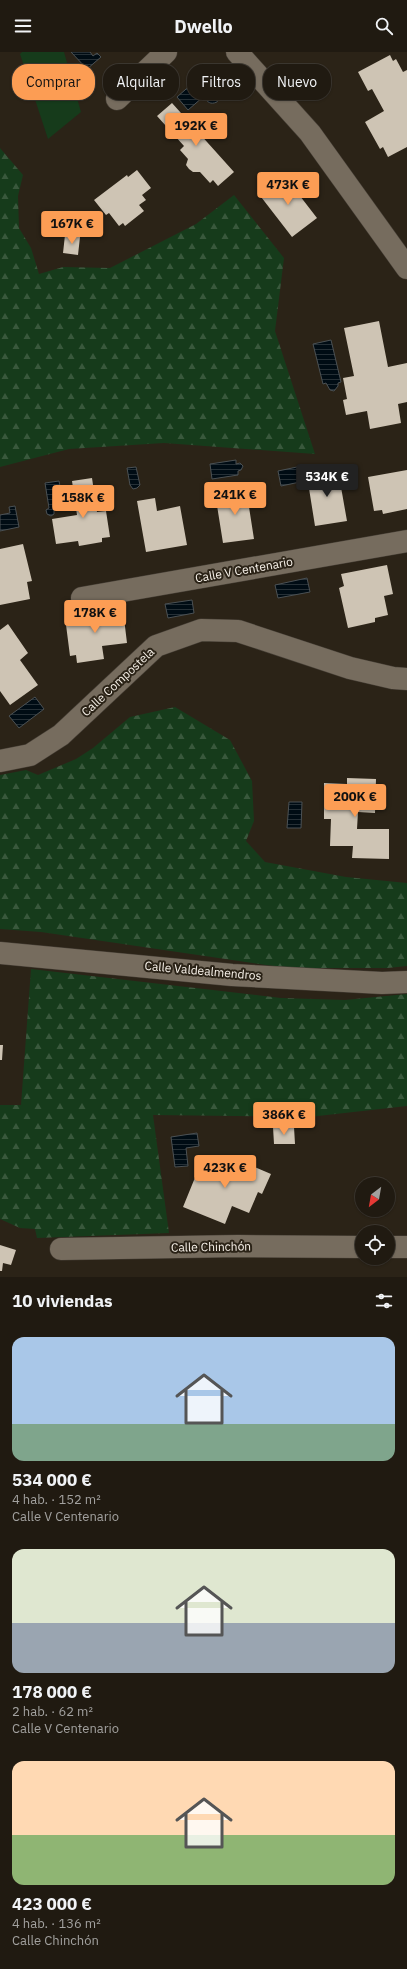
<!DOCTYPE html>
<html lang="es">
<head>
<meta charset="utf-8">
<style>
	:root { --surface:#201a11; --page:#2d271f; --text:#f1f3f6; --muted:#a2a19f; --line:#3d3831; --accent:#fc9d54 }
	body { margin:0; font-family:"IBM Plex Sans",sans-serif; background:var(--page); color:var(--text); height:100vh; display:flex; flex-direction:column; font-size:15px; white-space:nowrap }
	* { box-sizing:border-box; margin:0 }
	p { font-size:13px; color:var(--muted) }
	.icon { flex:none; width:22px; height:22px; fill:none; stroke:currentColor; stroke-width:2; stroke-linecap:round; stroke-linejoin:round }
	.map { position:relative; height:1225px; overflow:hidden }
	.details { display:flex; flex-direction:column; background:var(--surface); flex:1 }
	.details>* { flex:none }
	.top-card { position:absolute; left:12px; top:12px; width:383px; height:36px; display:flex; gap:8px }
	.needle { width:26px; rotate:211deg }
	.controls { position:absolute; left:355px; top:1125px; display:grid; gap:8px }
	.controls a { display:grid; place-items:center; width:40px; height:40px; border-radius:50%; background:var(--surface); box-shadow:0 1px 3px #0004,0 0 0 1px var(--line); font-size:20px }
	.price { position:absolute; translate:-50% -34px; padding:0 9px; border-radius:4px; background:var(--accent); color:#111; font-size:13px; line-height:26px; filter:drop-shadow(0 1px 2px #0008) }
	.price::after { content:''; position:absolute; left:50%; top:24px; width:12px; height:9px; margin-left:-6px; background:inherit; clip-path:polygon(0 0,100% 0,50% 100%) }
	.price.on { background:#222; color:#fff }
	ul { padding:0; list-style:none }
	li { display:grid; align-content:center; gap:8px; height:212px; padding:0 12px }
	li span { display:grid; place-items:center; height:124px; border-radius:12px; color:#555 }
	li>.icon { margin-inline-start:auto }
	span .icon { width:72px; height:72px; fill:#fffc; stroke-width:1 }
	li b { font-size:17px }
	h2 { display:flex; justify-content:space-between; align-items:center; height:48px; padding:0 12px; font-size:17px }
	.pill { padding:0 14px; border-radius:16px; background:var(--surface); box-shadow:0 1px 3px #0004,0 0 0 1px var(--line); font-size:14px; line-height:36px }
	.pill.on { background:var(--accent); color:#111 }
	header { display:flex; justify-content:space-between; align-items:center; height:52px; padding:0 12px; background:var(--surface); font-size:18px; font-weight:700 }
	.map>svg:first-child { display:block }
	.forest { fill:url(#forest-firs) }
	.park { fill:#163b1b }
	.water { fill:url(#water-rules); stroke:#4b5154 }
	.building { fill:#cec4b4 }
	.lines { fill:none; stroke-linecap:round; stroke-linejoin:round }
	.street-casing { stroke:#463f36; stroke-width:23 }
	.street { stroke:#766c5e; stroke-width:22 }
	.labels { text-anchor:middle; stroke-width:4; stroke-linejoin:round; paint-order:stroke }
	.street-label { font-size:12px; fill:#f9f3eb; stroke:#2b2317 }
</style>
</head>
<body>
<header><svg class="icon" aria-label="menu" viewBox="0 0 24 24"><path d="M4 6h16M4 12h16M4 18h16"/></svg>Dwello<svg class="icon" aria-label="search" viewBox="0 0 24 24"><circle cx="10" cy="10" r="6"/><path d="M15 15l6 6"/></svg></header>
<div class="map">
<svg width="407" height="1225" viewBox="0 0 407 1225">
	<defs>
		<pattern id="forest-firs" width="22" height="20" patternUnits="userSpaceOnUse"><rect width="22" height="20" fill="#163b1b"/><path d="M5 1l3.5 6h-7zM16 11l3.5 6h-7z" fill="#39583c"/></pattern>
		<pattern id="water-rules" width="6" height="5" patternUnits="userSpaceOnUse"><rect width="6" height="5" fill="#000c14"/><path d="M0 2.5h6" fill="none" stroke="#263036"/></pattern>
	</defs>
	<rect width="100%" height="100%" fill="#2b2317"/>
	<!-- forest -->
	<path class="forest" d="M0,96L23,123L18,144L19,176L31,196L39,222L63,215L110,216L196,172L234,143L284,206L275,279L315,402L164,391L69,397L0,415Z
		M175,655L230,688L252,729L254,769L246,789L265,810L346,825L407,831V914L388,916H287L41,880L0,877V723L26,718L38,723L76,707L93,696L130,665Z
		M31,917L281,946L345,948L407,942V1054L309,1065L153,1063L169,1181L37,1186L35,1177L20,1176L0,1167V1053H21Z"/>
	<!-- park -->
	<path class="park" d="M22,0H64L81,60L48,87L20,2Z"/>
	<!-- water -->
	<path class="water" d="M71,0H90L93,4L97,1L101,5L87,17Z
		M202,23L218,41L219,46L217,50C210,53 208,50 203,45L188,58L177,45Z
		M331,288L341,330L338,331V334L334,339L330,338L326,331L323,332L313,292Z
		M236,408V412L240,411L243,414L241,418L238,419V423L212,427L210,412Z
		M136,415L140,433L137,436L133,437L130,433L127,416Z
		M297,415L300,430L281,434L278,419Z
		M59,429L64,456L54,457V462L51,464L47,462L46,458L49,456L45,431Z
		M15,454L19,475L0,479V463L10,461L9,455Z
		M307,526L310,540L278,546L275,533Z
		M192,548L194,561L168,566L165,552Z
		M35,645L44,657L19,676L9,664Z
		M289,750H302L301,776H287Z
		M197,1081L199,1094L186,1096L188,1114L175,1115L171,1085Z"/>
	<!-- building -->
	<path class="building" d="M390,3L393,9L396,7L403,20L407,18V95L388,105L383,95L380,97L365,70L384,59L372,37L368,39L358,20Z
		M172,51L234,120L218,134L213,128L210,131L200,120H193L189,117L186,113L188,107L180,98L184,94L157,64Z
		M137,118L151,136L142,143L146,148L139,153L144,159L125,174L123,171L119,174L109,161L106,163L94,148L127,123L128,125Z
		M283,122L317,166L292,185L258,141Z
		M65,183L80,185L78,203L63,201Z
		M379,269L388,315L407,311V350L398,352L401,371L370,377L367,359L346,363L343,348L347,347L343,326L354,324L344,276Z
		M338,418L347,469L315,474L307,424Z
		M407,418V457L383,462L382,458L374,459L368,425Z
		M92,426L97,460L106,459L110,485L102,486V490L79,494L78,489L56,492L52,467L77,463L72,429Z
		M246,436L254,487L223,491L215,441Z
		M155,446L157,459L180,454L187,493L146,500L137,449Z
		M23,492L32,529L27,530L30,547L0,553V497Z
		M387,513L393,542L384,544L388,563L375,566V570L348,576L339,536L344,534L341,522Z
		M123,558L127,591L102,594L104,607L77,611L76,603L70,604L65,565Z
		M8,572L28,601L20,608L38,633L10,653L0,639V578Z
		M347,726L376,727L375,761L358,760L357,777H389V807L352,806L353,794H330L331,767H324V731L347,732Z
		M0,993H3L2,1008H0Z
		M273,1075H294L295,1092H274Z
		M203,1106L229,1117L233,1106L271,1122L262,1142L258,1140L249,1161L232,1154L225,1172L183,1155Z
		M0,1193L16,1198L11,1213L3,1211L2,1219H0Z"/>
	<g class="lines">
		<defs>
			<path id="street" d="M237,0L310,81L407,216
				M117,47L166,0
				M82,546L407,489
				M0,709L30,703L61,683L156,594L201,578L238,579L350,616L393,626L407,627
				M0,901L232,923L382,931L407,930
				M388,1195H407
				M61,1197L238,1194L362,1195"/>
		</defs>
		<!-- street casing -->
		<use href="#street" class="street-casing"/>
		<!-- street -->
		<use href="#street" class="street"/>
	</g>
	<g class="labels">
		<!-- street labels -->
		<g class="street-label">
			<text transform="translate(244 518) rotate(-10)" y="4">Calle V Centenario</text>
			<text transform="translate(118 630) rotate(-43)" y="4">Calle Compostela</text>
			<text transform="translate(203 919) rotate(5)" y="4">Calle Valdealmendros</text>
			<text transform="translate(211 1195) rotate(-1)" y="4">Calle Chinchón</text>
		</g>
	</g>
</svg>
<div class="controls">
<a><svg class="needle" viewBox="-14 -14 28 28"><path d="M0-13l5 13h-10z" fill="#e53935"/><path d="M0 13l5-13h-10z" fill="#a2a19f"/></svg></a>
<a><svg class="icon" aria-label="locate" viewBox="0 0 24 24"><circle cx="12" cy="12" r="6"/><path d="M12 2v4M12 18v4M2 12h4M18 12h4"/></svg></a>
</div>
<b class="price" style="left:196px;top:95px">192K €</b>
<b class="price" style="left:288px;top:154px">473K €</b>
<b class="price" style="left:72px;top:193px">167K €</b>
<b class="price on" style="left:327px;top:446px">534K €</b>
<b class="price" style="left:235px;top:464px">241K €</b>
<b class="price" style="left:83px;top:467px">158K €</b>
<b class="price" style="left:95px;top:582px">178K €</b>
<b class="price" style="left:355px;top:766px">200K €</b>
<b class="price" style="left:284px;top:1084px">386K €</b>
<b class="price" style="left:225px;top:1137px">423K €</b>
<div class="top-card">
<a class="pill on">Comprar</a>
<a class="pill">Alquilar</a>
<a class="pill">Filtros</a>
<a class="pill">Nuevo</a>
</div>
</div>
<section class="details">
<h2>10 viviendas<svg class="icon" aria-label="filters" viewBox="0 0 24 24"><path d="M4 7h16M4 17h16"/><circle cx="9" cy="7" r="2"/><circle cx="15" cy="17" r="2"/></svg></h2>
<ul>
<li><span style="background:linear-gradient(#a9c7e8 70%,#7fa58c 0)"><svg class="icon" aria-label="home" viewBox="0 0 24 24"><path d="M3 11l9-7 9 7M6 9v11h12V9"/></svg></span><div><b>534 000 €</b><p>4 hab. · 152 m²</p><p>Calle V Centenario</p></div></li>
<li><span style="background:linear-gradient(#dfe7d0 60%,#9aa5b1 0)"><svg class="icon" aria-label="home" viewBox="0 0 24 24"><path d="M3 11l9-7 9 7M6 9v11h12V9"/></svg></span><div><b>178 000 €</b><p>2 hab. · 62 m²</p><p>Calle V Centenario</p></div></li>
<li><span style="background:linear-gradient(#ffd9b3 60%,#8fb573 0)"><svg class="icon" aria-label="home" viewBox="0 0 24 24"><path d="M3 11l9-7 9 7M6 9v11h12V9"/></svg></span><div><b>423 000 €</b><p>4 hab. · 136 m²</p><p>Calle Chinchón</p></div></li>
</ul>
</section>
</body>
</html>
